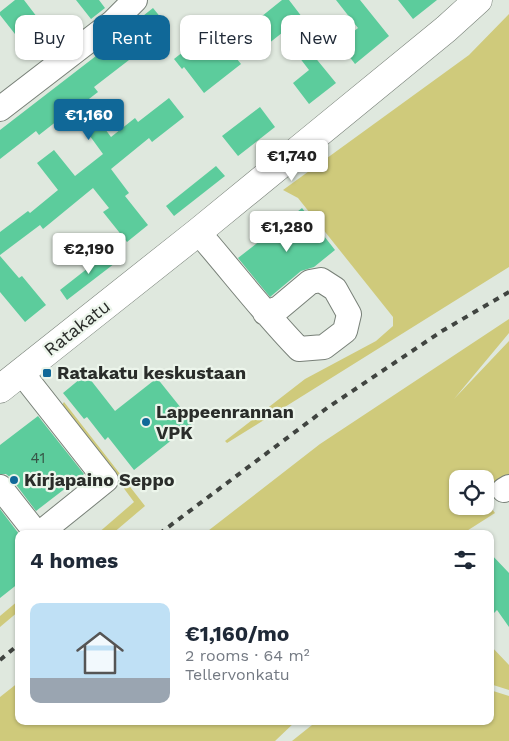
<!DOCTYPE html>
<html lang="en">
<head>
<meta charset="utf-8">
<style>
	:root { --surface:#fff; --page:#f2f2f3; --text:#1f2937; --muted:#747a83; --line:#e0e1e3; --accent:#106898 }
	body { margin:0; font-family:"Work Sans",sans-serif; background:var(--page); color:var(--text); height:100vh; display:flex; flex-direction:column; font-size:19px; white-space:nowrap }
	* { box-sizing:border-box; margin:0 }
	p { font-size:16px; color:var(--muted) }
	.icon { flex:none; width:28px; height:28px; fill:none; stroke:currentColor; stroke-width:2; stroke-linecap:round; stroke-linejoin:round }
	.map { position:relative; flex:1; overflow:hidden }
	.side { position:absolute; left:15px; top:530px; width:479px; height:195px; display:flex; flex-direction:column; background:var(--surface); border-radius:10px; box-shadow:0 1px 4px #0004 }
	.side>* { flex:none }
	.top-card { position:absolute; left:15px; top:15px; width:480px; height:45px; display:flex; gap:10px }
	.fabs { position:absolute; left:449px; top:470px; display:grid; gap:10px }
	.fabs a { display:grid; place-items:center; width:45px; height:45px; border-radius:10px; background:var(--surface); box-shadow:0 1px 4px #0004; font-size:25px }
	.price { position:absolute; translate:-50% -42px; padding:0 11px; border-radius:5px; background:#fff; color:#222; font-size:16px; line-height:32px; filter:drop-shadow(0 1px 2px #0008) }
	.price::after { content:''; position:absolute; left:50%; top:30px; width:15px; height:11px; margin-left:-8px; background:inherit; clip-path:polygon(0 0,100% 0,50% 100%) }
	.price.active { background:var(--accent); color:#fff }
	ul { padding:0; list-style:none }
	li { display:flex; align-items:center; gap:15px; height:125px; padding:0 15px }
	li+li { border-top:1px solid var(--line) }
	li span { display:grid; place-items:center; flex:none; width:140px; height:100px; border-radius:10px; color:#555 }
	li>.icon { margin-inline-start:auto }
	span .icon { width:60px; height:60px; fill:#fffc; stroke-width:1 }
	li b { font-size:21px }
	h2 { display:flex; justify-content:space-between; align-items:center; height:60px; padding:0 15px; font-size:21px }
	.pill { padding:0 18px; border-radius:10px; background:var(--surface); box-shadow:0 1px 4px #0004; font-size:18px; line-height:45px }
	.pill.active { background:var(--accent); color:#fff }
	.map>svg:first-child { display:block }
	.green { fill:#cfca7b }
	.building { fill:#5ccc9c }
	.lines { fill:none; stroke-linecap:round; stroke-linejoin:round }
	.minor-casing { stroke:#788078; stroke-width:26 }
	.major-casing { stroke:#788078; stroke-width:29 }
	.minor { stroke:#fff; stroke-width:24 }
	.major { stroke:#fff; stroke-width:28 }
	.rail { stroke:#404440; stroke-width:4; stroke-dasharray:6 6; stroke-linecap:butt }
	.poi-dot { fill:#106898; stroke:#ecf5eb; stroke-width:2 }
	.labels { text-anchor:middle; stroke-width:4.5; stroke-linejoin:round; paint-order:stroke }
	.number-label { font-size:15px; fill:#365546 }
	.street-label { font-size:18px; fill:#2a2d2a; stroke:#ecf5eb }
	.poi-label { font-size:18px; font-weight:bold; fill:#2a2d2a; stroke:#ecf5eb; text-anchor:start }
</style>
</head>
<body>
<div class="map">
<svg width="509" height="741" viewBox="0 0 509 741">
	<rect width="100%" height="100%" fill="#dfe8de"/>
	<!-- green -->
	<path class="green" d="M509,14V267L227,443L225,441L305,379L376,341L393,326V317L298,198L283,190L469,55Z
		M509,319V333L454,399L509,341V479L485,494V479H458V506H485V499L495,513L462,534H204L320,444Z
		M64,402L145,506L112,534H97L134,502L62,405Z
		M19,600V611L0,627V616Z
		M490,645L509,665V690L490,684Z
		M19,682V721H296L275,741H0V697Z
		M490,690L509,696V741H292L317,721H490Z"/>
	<!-- building -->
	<path class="building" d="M15,0H24L37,17L15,34L0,15V12Z
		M76,0H99L105,8L91,19Z
		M282,0H289L302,17L268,44L252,24Z
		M336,0H360L389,36L355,64L339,43L358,28Z
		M398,0H437L413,19Z
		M153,8L166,24L126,56L129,60L94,87L98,92L85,102L111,137L135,118L138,122L169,98L184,117L152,142L149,138L111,169L129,193L125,196L148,225L127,242L103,212L109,208L93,188L43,229L40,225L0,255V232L28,211L30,213L58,190L37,163L54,150L75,176L103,154L71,110L39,135L36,131L0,159V130L131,29L129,27Z
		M208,32L220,47L224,43L241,64L204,93L184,67L182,69L174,59Z
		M309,50L336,83L309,104L293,83L309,70L299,57Z
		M260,107L275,127L238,156L222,136Z
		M216,166L225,176L174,216L166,206Z
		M302,208L335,250L314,267L301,271L270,297L238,258Z
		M111,250L119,260L67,300L60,290Z
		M0,256L19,278L22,276L46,305L25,322L0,292Z
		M86,374L115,411L157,378L193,423L134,470L108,437L105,440L87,417L84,419L63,393Z
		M38,416L84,474L36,511L11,478L6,474H0V445Z
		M0,509L19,534V583L0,598Z
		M490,553L509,573V627L497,610L490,617Z"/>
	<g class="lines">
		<defs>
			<path id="minor" d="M0,109L113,22L135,0
				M198,232C232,271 263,312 299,349L324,347L345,331L349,314L335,289L321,280L310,282L279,308L265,313
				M21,372L106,480L39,534
				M0,487L37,534
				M504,490L509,487"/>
			<path id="major" d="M0,389L198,232L446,29L478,0"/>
		</defs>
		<!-- minor casing -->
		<use href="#minor" class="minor-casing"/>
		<!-- major casing -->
		<use href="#major" class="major-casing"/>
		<!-- minor -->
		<use href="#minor" class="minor"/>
		<!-- major -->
		<use href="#major" class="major"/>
		<!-- rail -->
		<path class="rail" d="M159,534L327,408L442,331L509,292
			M0,660L19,644"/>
	</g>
	<!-- markers -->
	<g class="poi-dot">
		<rect x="42" y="368" width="10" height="10" rx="2.5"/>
		<circle cx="146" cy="422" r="5"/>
		<circle cx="14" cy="480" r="5"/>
	</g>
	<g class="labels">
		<!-- number labels -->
		<g class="number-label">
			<text x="38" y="463">41</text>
		</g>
		<!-- street labels -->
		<g class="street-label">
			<text transform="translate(77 328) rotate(-38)" y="6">Ratakatu</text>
		</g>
		<!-- poi labels -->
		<g class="poi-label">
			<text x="57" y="379">Ratakatu keskustaan</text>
			<text x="156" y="418">Lappeenrannan<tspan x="156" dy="21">VPK</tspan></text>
			<text x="24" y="486">Kirjapaino Seppo</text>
		</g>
	</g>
</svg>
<div class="fabs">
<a><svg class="icon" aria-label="locate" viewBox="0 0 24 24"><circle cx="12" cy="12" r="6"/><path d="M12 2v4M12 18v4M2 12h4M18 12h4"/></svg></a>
</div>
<b class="price active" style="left:89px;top:141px">€1,160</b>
<b class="price" style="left:292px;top:182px">€1,740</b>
<b class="price" style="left:287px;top:253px">€1,280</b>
<b class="price" style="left:89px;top:275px">€2,190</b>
<div class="top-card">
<a class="pill">Buy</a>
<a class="pill active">Rent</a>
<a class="pill">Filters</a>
<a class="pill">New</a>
</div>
<section class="side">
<h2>4 homes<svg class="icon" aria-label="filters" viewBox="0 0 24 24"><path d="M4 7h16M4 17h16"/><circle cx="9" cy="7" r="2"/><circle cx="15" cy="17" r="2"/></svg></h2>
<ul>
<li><span style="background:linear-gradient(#bfe0f5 75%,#9aa5b1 0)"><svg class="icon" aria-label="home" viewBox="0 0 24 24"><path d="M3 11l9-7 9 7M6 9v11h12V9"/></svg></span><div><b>€1,160/mo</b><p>2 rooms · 64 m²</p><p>Tellervonkatu</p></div></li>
</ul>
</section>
</div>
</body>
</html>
